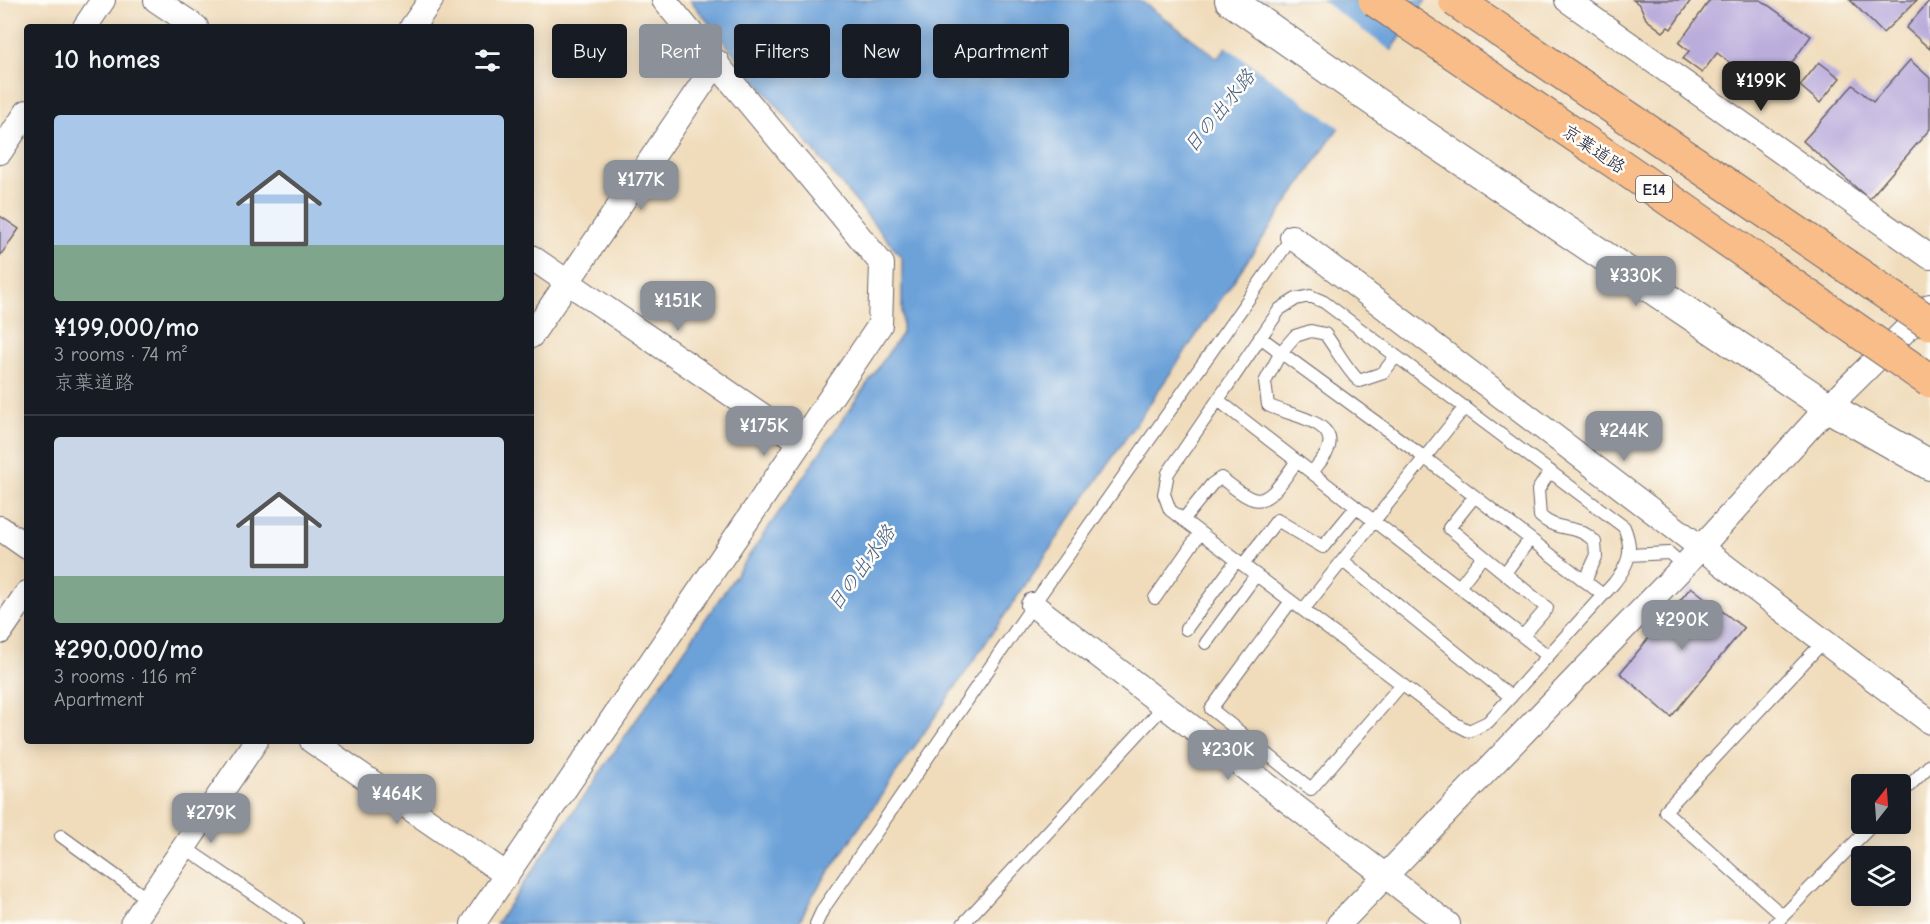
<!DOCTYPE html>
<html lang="en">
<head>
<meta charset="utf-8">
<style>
	:root { --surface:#171b24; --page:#20242c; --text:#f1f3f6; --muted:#9ea1a6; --line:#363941; --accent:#8c9099 }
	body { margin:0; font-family:"Comic Neue","Klee One",sans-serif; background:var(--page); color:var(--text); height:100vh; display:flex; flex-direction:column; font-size:22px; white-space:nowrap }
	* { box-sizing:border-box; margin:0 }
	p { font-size:20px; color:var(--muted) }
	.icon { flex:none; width:33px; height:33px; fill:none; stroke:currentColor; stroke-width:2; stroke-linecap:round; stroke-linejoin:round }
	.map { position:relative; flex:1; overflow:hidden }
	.side { position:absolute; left:24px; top:24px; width:510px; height:720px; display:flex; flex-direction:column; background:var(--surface); border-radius:6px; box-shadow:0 3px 15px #0003 }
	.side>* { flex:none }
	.top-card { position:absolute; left:552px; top:24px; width:570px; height:54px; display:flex; gap:12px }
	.needle { width:39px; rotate:17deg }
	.fabs { position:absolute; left:1851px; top:774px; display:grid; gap:12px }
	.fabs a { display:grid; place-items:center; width:60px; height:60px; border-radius:6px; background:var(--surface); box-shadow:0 3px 15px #0003; font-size:30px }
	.price { position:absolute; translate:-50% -51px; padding:0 14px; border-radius:12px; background:var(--accent); color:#fff; font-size:20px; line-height:39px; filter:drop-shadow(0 2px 3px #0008) }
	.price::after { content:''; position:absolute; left:50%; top:36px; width:18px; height:14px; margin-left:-9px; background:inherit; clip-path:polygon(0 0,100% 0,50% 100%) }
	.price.selected { background:#222; color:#fff }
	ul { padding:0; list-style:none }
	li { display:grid; align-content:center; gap:12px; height:318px; padding:0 30px }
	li+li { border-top:2px solid var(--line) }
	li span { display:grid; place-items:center; height:186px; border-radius:6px; color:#555 }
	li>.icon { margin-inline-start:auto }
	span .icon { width:108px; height:108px; fill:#fffc; stroke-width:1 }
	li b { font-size:26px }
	h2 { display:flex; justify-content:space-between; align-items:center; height:72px; padding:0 30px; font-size:26px }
	.chip { padding:0 21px; border-radius:6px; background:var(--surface); box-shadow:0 3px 15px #0003; font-size:21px; line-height:54px }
	.chip.selected { background:var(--accent); color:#fff }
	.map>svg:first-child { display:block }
	.water { fill:#6da2d9; stroke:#48628a; stroke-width:1.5 }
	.pier { fill:#f0dcbb }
	.building { fill:#baacdb }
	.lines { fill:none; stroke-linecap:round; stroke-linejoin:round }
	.service-casing { stroke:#6a6368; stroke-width:14 }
	.minor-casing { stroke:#6a6368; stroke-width:26 }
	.tertiary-casing { stroke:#6a6368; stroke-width:32 }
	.service { stroke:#fff; stroke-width:12 }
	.minor { stroke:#fff; stroke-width:24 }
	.tertiary { stroke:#fff; stroke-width:30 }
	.motorway-bridge-casing { stroke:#6a6368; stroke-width:35; stroke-linecap:butt }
	.motorway-bridge { stroke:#f8bd89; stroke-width:33 }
	.labels { text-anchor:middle; stroke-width:5; stroke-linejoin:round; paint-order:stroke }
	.shield { fill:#fdfcf7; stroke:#646373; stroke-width:1.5 }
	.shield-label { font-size:16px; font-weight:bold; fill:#22223b }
	.street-label { font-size:18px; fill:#22223b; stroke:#fdfcf7 }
	.water-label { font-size:20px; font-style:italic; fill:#445c82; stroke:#fdfcf7 }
</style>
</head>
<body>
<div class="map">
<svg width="1930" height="924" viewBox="0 0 1930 924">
	<rect width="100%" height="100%" fill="#fdfcf7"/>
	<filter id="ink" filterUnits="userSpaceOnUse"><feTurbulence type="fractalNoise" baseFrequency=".0167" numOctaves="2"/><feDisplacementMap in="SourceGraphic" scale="12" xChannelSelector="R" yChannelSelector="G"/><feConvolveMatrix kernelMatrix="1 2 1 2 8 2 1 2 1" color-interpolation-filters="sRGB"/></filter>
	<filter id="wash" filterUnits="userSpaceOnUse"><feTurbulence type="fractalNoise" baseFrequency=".008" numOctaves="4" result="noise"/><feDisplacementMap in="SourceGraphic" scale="24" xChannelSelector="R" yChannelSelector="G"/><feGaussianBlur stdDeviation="1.35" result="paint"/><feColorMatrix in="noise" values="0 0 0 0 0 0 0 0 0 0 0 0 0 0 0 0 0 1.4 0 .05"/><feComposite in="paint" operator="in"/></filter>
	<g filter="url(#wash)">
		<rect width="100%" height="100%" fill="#f0dcbb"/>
		<!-- water -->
		<path class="water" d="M690,0H1140L1218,58L1261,0H1426L813,895L798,924H496L902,333V258Z"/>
		<!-- pier -->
		<path class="pier" d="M1258,0H1321L1394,53L1341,129L1224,45Z"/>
		<g id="blocks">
			<!-- building -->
			<path class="building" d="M1633,0H1691L1671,29L1668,27L1663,32L1646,19L1640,5Z
				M1710,0H1761L1811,36L1770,93L1717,53L1702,73L1683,59L1689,51L1679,43Z
				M1850,0H1917L1883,33Z
				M1930,0V49L1906,28Z
				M1910,60L1930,78V129L1869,199L1803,141L1853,85L1873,102Z
				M1819,62L1840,78L1820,103L1800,86Z
				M0,216L19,229L0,256Z
				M1691,587L1744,628L1671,717L1620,673Z"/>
		</g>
	</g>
	<g filter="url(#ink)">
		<use href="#blocks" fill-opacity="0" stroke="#6a6368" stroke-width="1.5"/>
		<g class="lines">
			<defs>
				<path id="service" d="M1310,296L1324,302L1624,527C1634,551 1629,564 1614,583L1488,722L1469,731L1452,722L1170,510L1164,494L1168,473L1280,309L1296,299Z
					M1260,337L1425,458L1603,595
					M1218,400L1548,656
					M1550,471L1538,490L1540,516C1560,534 1576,522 1595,542L1596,557L1585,581
					M1312,473C1316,467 1322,460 1326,454C1344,420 1287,416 1268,405L1265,382L1281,352L1295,336L1311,331L1325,334C1337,350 1345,367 1359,381L1383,373L1396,356
					M1474,497L1449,528L1547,608L1523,636
					M1183,520L1212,484L1221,478C1230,484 1242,496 1253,499C1271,505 1287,473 1297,461
					M1629,555L1669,553L1684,566
					M1343,561L1511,697
					M1243,565L1277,520L1323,547L1356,507
					M1505,573L1530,539
					M1459,587L1483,556
					M1155,598L1200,533
					M1291,601L1211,709L1311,789L1402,684
					M1303,610L1465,407
					M1186,629L1237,560
					M1206,643L1256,575
					M1900,795L1930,765
					M61,836L149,900
					M184,847L297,924
					M1783,916L1665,811L1824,641
					M816,924L823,909L1033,605L1292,237
					M963,924L1164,706
					M1775,924L1873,824"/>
				<path id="minor" d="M156,0L196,27
					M1567,0L1930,257
					M85,27L103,0
					M412,27L431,0
					M0,152L27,112
					M1292,237L1930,722
					M531,257L801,442
					M531,336L717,62
					M0,528L27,547
					M1033,605L1448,924
					M0,632L27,593
					M312,741L507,875
					M132,924L256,741
					M473,924L880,325L882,264L664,0
					M1339,924L1684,566L1828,407L1930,306"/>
				<path id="tertiary" d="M1230,0L1372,100L1828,407L1930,465"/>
			</defs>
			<!-- service casing -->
			<use href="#service" class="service-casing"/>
			<!-- minor casing -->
			<use href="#minor" class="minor-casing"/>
			<!-- tertiary casing -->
			<use href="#tertiary" class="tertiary-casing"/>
			<!-- service -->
			<use href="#service" class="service"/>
			<!-- minor -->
			<use href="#minor" class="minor"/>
			<!-- tertiary -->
			<use href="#tertiary" class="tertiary"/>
			<defs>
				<path id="motorway-bridge" d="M1375,0L1624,168L1930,381
					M1455,0L1930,323"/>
			</defs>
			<!-- motorway-bridge casing -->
			<use href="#motorway-bridge" class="motorway-bridge-casing"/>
			<!-- motorway-bridge -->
			<use href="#motorway-bridge" class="motorway-bridge"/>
		</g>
	</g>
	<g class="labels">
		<!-- shield labels -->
		<rect class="shield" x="1636" y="176" width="36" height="26" rx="4.5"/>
		<g class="shield-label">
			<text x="1654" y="195">E14</text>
		</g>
		<!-- street labels -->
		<g class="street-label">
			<text transform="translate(1594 149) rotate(34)" y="6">京葉道路</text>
		</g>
		<!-- water labels -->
		<g class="water-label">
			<text transform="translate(1219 111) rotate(-51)" y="7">日の出水路</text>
			<text transform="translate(861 568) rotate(-54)" y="7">日の出水路</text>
		</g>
	</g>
</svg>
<div class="fabs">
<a><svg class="needle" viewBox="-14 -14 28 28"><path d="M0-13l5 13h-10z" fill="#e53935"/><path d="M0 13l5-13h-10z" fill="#9ea1a6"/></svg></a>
<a><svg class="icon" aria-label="layers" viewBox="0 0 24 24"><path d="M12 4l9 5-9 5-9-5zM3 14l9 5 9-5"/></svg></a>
</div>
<b class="price selected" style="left:1761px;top:112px">¥199K</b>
<b class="price" style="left:641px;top:211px">¥177K</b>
<b class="price" style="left:1636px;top:307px">¥330K</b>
<b class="price" style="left:678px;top:332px">¥151K</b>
<b class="price" style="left:764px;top:457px">¥175K</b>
<b class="price" style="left:1624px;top:462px">¥244K</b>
<b class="price" style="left:1682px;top:651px">¥290K</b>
<b class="price" style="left:1228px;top:781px">¥230K</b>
<b class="price" style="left:397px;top:825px">¥464K</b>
<b class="price" style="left:211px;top:844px">¥279K</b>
<div class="top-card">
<a class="chip">Buy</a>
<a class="chip selected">Rent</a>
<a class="chip">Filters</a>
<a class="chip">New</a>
<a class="chip">Apartment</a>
</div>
<section class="side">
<h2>10 homes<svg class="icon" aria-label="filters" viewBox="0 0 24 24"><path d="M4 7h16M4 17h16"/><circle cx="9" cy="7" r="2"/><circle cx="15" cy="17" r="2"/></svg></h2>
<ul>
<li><span style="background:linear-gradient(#a9c7e8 70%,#7fa58c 0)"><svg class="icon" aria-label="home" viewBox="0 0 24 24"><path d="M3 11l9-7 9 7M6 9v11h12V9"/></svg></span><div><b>¥199,000/mo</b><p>3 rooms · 74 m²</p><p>京葉道路</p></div></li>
<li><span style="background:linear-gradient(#c9d6e8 75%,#7fa58c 0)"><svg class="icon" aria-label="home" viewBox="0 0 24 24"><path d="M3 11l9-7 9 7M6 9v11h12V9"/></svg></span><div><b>¥290,000/mo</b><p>3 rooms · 116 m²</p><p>Apartment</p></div></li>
</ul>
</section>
</div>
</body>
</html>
